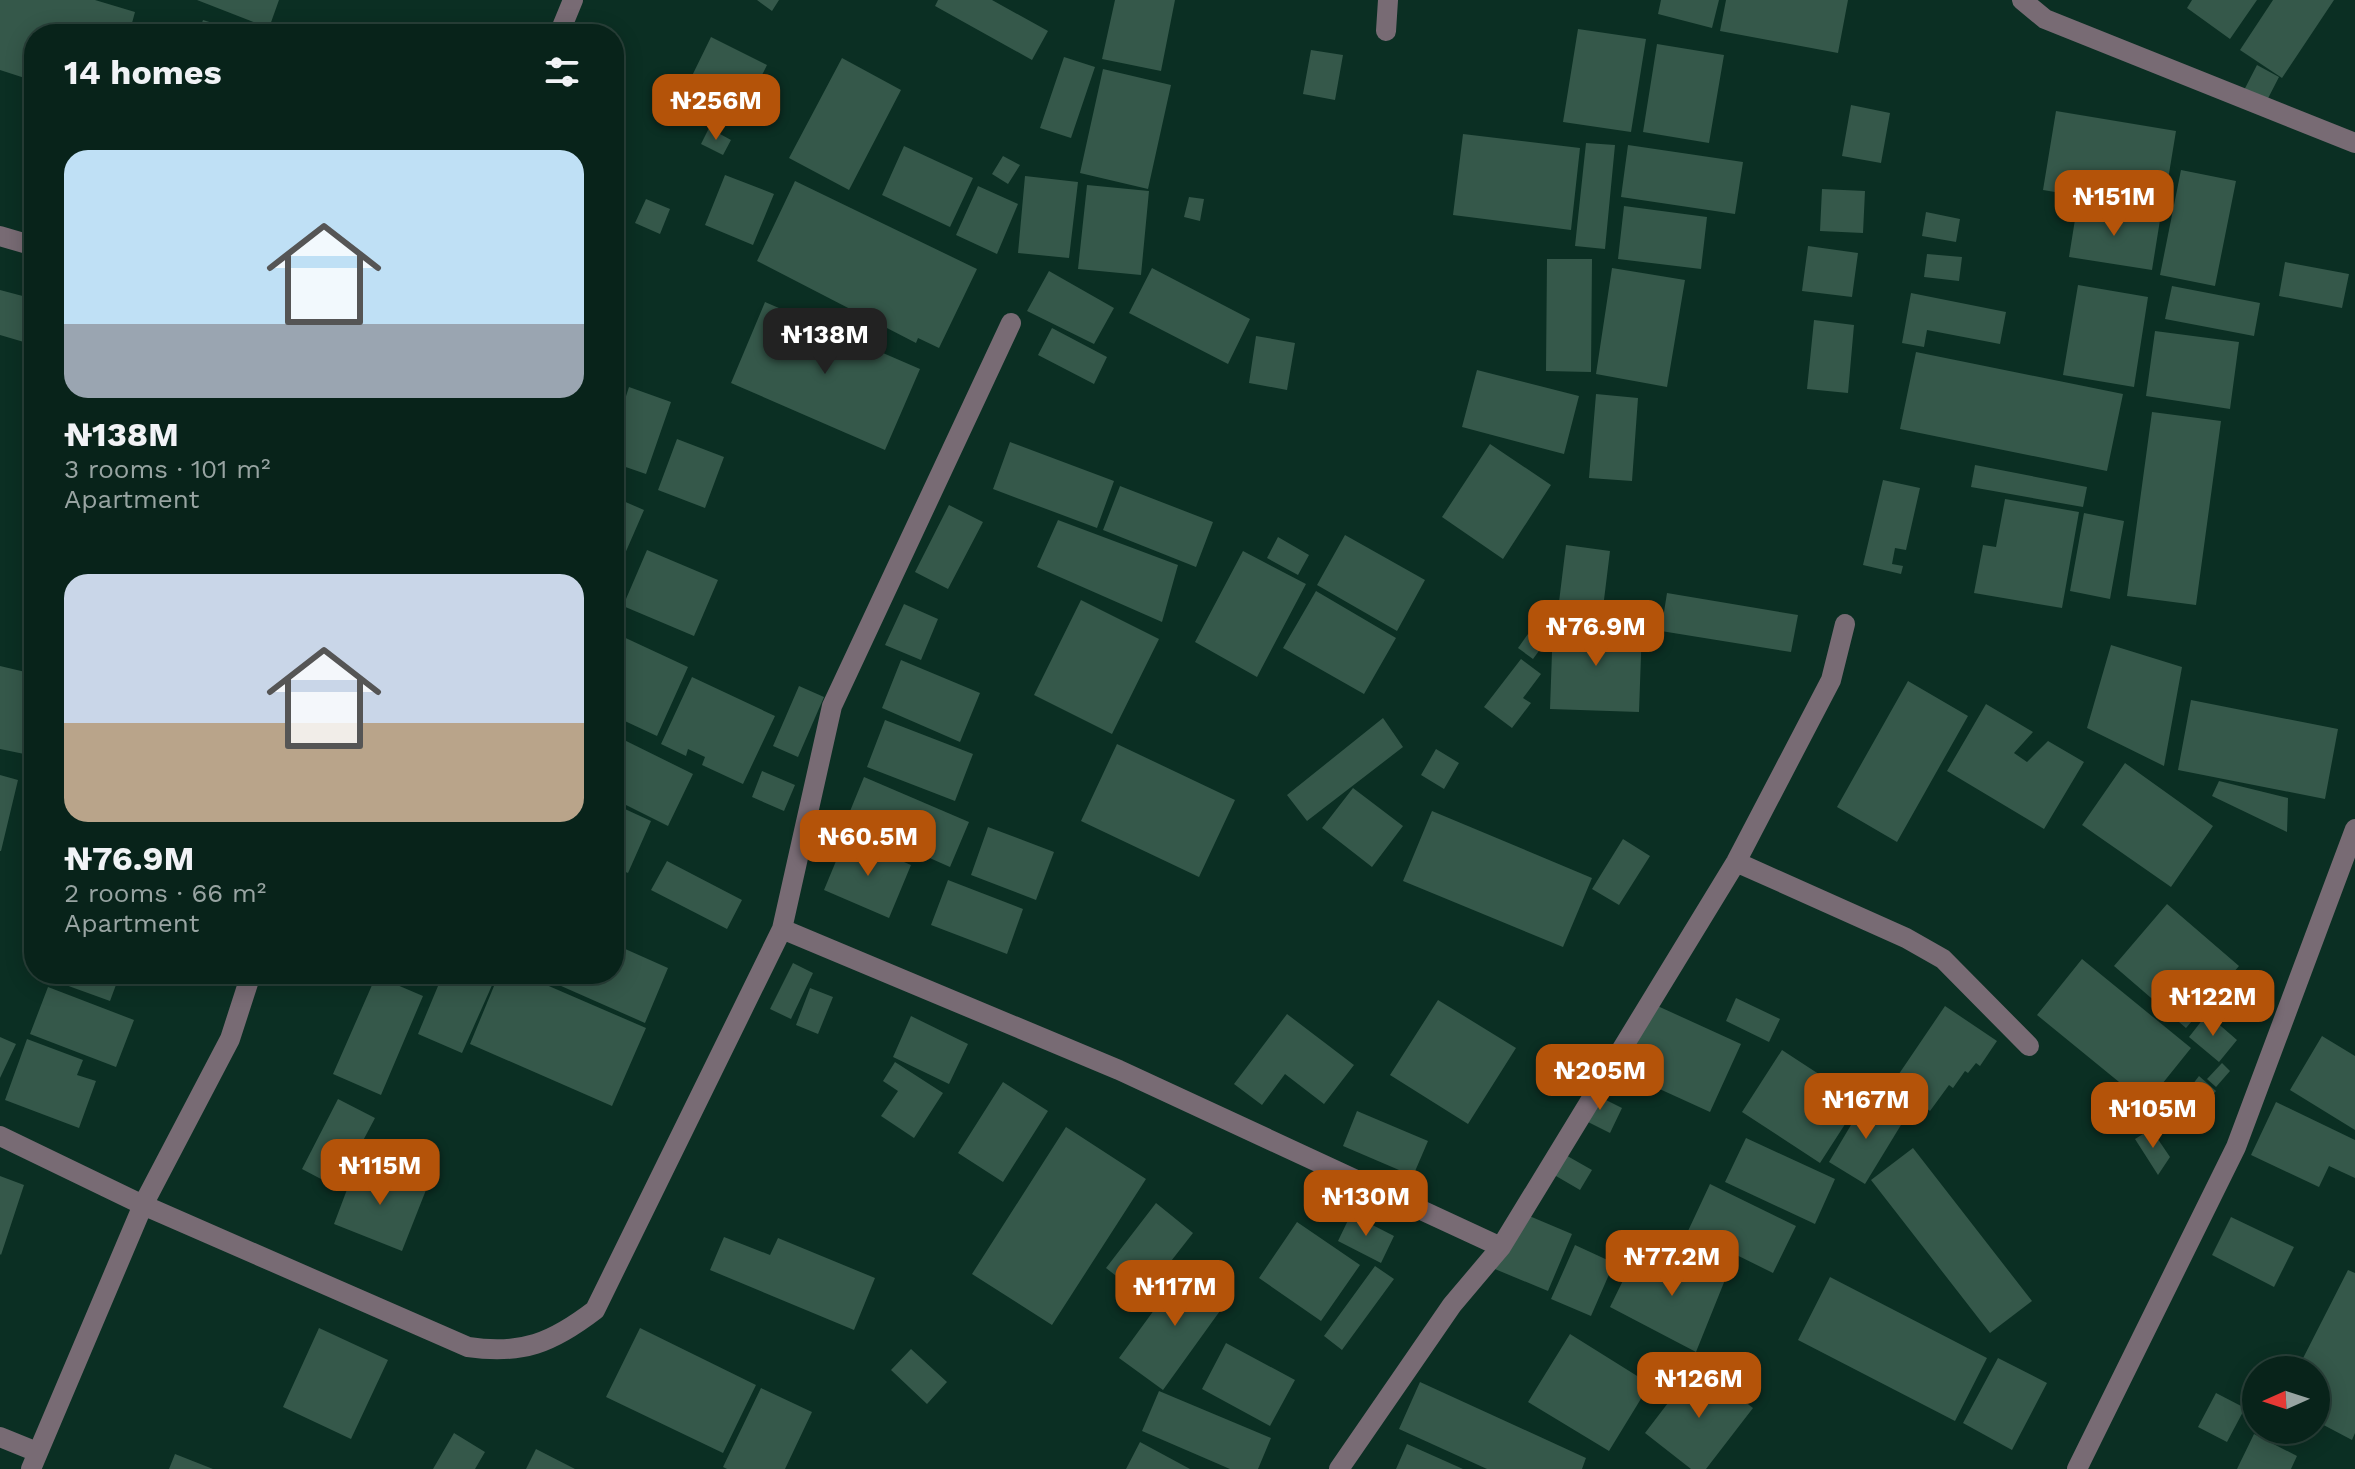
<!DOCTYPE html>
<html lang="en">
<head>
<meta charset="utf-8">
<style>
	:root { --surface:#08231a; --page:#112b23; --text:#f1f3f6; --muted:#98a4a2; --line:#294039; --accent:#b45309 }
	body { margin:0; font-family:"Work Sans",sans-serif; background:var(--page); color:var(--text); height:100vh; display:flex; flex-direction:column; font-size:30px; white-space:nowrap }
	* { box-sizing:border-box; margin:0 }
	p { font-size:26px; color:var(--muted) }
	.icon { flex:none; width:44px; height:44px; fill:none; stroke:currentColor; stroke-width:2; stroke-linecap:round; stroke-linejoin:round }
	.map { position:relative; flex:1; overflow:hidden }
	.details { position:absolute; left:24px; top:24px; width:600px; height:960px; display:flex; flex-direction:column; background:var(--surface); border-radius:32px; box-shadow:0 4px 20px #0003,0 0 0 2px var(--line) }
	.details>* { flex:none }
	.needle { width:52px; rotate:267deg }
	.tools { position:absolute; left:2242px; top:1356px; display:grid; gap:16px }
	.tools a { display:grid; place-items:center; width:88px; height:88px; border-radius:50%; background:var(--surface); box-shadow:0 4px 20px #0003,0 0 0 2px var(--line); font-size:40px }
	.price { position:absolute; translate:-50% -68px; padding:0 18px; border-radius:16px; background:var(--accent); color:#fff; font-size:26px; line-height:52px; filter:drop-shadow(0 2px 4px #0008) }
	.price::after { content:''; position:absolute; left:50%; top:48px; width:24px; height:18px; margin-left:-12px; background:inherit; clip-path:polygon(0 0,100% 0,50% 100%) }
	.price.on { background:#222; color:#fff }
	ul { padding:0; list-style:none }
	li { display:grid; align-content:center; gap:16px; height:424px; padding:0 40px }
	li span { display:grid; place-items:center; height:248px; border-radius:24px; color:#555 }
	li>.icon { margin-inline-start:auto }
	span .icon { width:144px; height:144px; fill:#fffc; stroke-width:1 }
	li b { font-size:34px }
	h2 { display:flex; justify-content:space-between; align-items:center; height:96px; padding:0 40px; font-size:34px }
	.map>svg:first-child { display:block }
	.building { fill:#35584a }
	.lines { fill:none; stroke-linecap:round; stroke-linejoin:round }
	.minor { stroke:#786b74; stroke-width:20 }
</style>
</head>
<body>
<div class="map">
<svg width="2355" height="1469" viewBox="0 0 2355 1469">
	<rect width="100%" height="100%" fill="#0b2f23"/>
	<!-- building -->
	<path class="building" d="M0,0H95L135,12L129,34H88L60,26L58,34H34V81L0,70Z
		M197,0H279L269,28Z
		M757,0H779L772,11Z
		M938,0H992L1048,31L1032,60L935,6Z
		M1115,0H1175L1161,71L1102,59Z
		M1661,0H1719L1712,28L1658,14Z
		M1726,0H1848L1838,53L1720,31Z
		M2192,0H2257L2230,39L2187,8Z
		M2273,0H2334L2282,78L2240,50Z
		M203,20L244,33V34H198Z
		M1578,29L1646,39L1631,132L1563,122Z
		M711,37L767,65L744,111L688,84Z
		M1657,44L1724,55L1709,143L1643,132Z
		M1311,50L1343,55L1335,100L1303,94Z
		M1064,57L1095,67L1071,138L1040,128Z
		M842,58L901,90L849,190L789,158Z
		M2257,65L2279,77L2262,110L2240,98Z
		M1103,69L1171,85L1148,189L1080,173Z
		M1851,105L1890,113L1881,163L1842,156Z
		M2056,111L2176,131L2163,210L2043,190Z
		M709,128L731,140L723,155L701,144Z
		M1463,134L1580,148L1571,230L1453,215Z
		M1586,143L1615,145L1605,249L1575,246Z
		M1628,145L1743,162L1735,214L1621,197Z
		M904,146L973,178L950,227L882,195Z
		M1003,156L1020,165L1008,184L992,174Z
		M2181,170L2236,181L2215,286L2160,275Z
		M725,175L774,194L753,245L705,225Z
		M1025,176L1078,182L1069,258L1018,253Z
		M795,181L977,269L939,348L918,338L916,343L757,261Z
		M1087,185L1149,191L1141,275L1078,269Z
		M978,186L1018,204L997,254L956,235Z
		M1822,189L1865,191L1863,233L1820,231Z
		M1189,197L1204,199L1200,221L1184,217Z
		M646,199L670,209L660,234L635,223Z
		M1624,206L1707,217L1701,269L1618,259Z
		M2077,207L2160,220L2152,270L2069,257Z
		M1926,212L1960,219L1956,242L1922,236Z
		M1808,246L1858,253L1852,297L1802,291Z
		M1927,254L1962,257L1959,281L1924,277Z
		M1547,259H1592L1591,372L1546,371Z
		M2285,262L2349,274L2342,308L2279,296Z
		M1152,268L1250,319L1228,364L1129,313Z
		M1612,268L1685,280L1667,387L1596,374Z
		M1049,271L1114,308L1094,344L1027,311Z
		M2078,285L2148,297L2134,387L2063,375Z
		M2172,286L2260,303L2254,336L2165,319Z
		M0,290L34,299V345L0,335Z
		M1911,293L2006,312L2000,344L1927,330L1924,347L1902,343Z
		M765,302L920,369L885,450L731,383Z
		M1814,320L1854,325L1848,393L1807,389Z
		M1052,328L1107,357L1094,384L1038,355Z
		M2155,331L2239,342L2230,409L2146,396Z
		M1256,336L1295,343L1287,390L1249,383Z
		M1916,352L2123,394L2107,471L1900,429Z
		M1477,370L1579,396L1564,454L1462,427Z
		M629,387L671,402L646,474L614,463V433Z
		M1596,394L1638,398L1632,481L1589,478Z
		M2152,412L2221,421L2196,605L2127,596Z
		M677,439L724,457L705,508L658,490Z
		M1010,442L1114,481L1097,528L993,489Z
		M1490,444L1551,485L1503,559L1442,517Z
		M1975,465L2087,487L2083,507L1971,487Z
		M1883,480L1920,488L1906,550L1895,548L1892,564L1903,566L1901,574L1863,565Z
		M1120,486L1213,522L1196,567L1103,530Z
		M614,497L644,510L614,579Z
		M2005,499L2079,512L2062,608L1974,593L1983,545L1996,547Z
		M949,505L983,522L948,589L915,572Z
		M2084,513L2124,521L2110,599L2070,591Z
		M1058,520L1178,565L1162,622L1037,567Z
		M1345,535L1425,580L1397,631L1317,585Z
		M1278,537L1309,555L1298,575L1267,558Z
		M1566,545L1610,551L1603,608L1559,602Z
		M647,550L718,580L694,636L623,606Z
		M1243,551L1306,584L1257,677L1195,642Z
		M1316,591L1396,638L1364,694L1283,648Z
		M1667,593L1798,615L1791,652L1661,631Z
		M1081,600L1159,639L1112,734L1034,695Z
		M904,604L938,619L921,660L885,645Z
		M1553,624L1642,627L1639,712L1550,709Z
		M617,634L688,667L657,736L614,716Z
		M1528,634L1544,644L1533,659L1518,648Z
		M2111,645L2182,667L2164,766L2087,728Z
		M1521,659L1541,674L1523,698L1531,703L1512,728L1484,707Z
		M901,660L980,693L960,742L882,708Z
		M0,666L34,674V756L0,749Z
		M692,677L775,716L743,784L702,765L705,757L688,749L686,756L661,744Z
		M1908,681L1968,716L1897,842L1837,807Z
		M799,686L824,697L798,757L773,746Z
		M2191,700L2338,729L2325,799L2178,770Z
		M1986,704L2033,732L2014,753L2027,762L2048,741L2084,762L2044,829L1947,771Z
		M1383,718L1403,747L1307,821L1287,795Z
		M885,720L973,754L955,801L867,767Z
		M614,735L693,774L668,826L614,799Z
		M1117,744L1235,800L1199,877L1081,821Z
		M1436,749L1459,763L1444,789L1421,775Z
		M2125,763L2213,826L2171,887L2082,825Z
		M762,771L795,785L784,811L752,797Z
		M0,775L18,780L1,851H0Z
		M864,777L969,822L950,867L846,821Z
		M2219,781L2288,798L2287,832L2212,796Z
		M1353,788L1403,826L1372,867L1322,828Z
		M614,804L651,821L628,873L614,867Z
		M1432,811L1592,878L1563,947L1403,881Z
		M988,827L1054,852L1036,900L971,875Z
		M846,837L911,865L889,918L824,890Z
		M1623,839L1650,856L1619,905L1592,889Z
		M667,861L742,900L727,929L651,890Z
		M948,880L1023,909L1007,954L931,925Z
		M2167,904L2239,966L2186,1028L2114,966Z
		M614,944L668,968L645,1023L543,978L545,974H614Z
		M2082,959L2191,1048L2146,1104L2037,1015Z
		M793,963L813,973L791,1019L770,1009Z
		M67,974H120L110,1001L63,984Z
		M443,974H497L462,1053L418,1034Z
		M499,974H521L646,1028L612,1106L470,1044Z
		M376,976L423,996L381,1095L333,1074Z
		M48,987L134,1020L116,1067L30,1034Z
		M810,988L833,997L818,1034L796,1025Z
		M1736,998L1780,1019L1769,1042L1726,1021Z
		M1438,1000L1516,1048L1468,1124L1390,1075Z
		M1651,1003L1741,1044L1710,1112L1620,1071Z
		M1945,1006L1997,1041L1980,1066L1976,1063L1968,1073L1965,1071L1953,1088L1949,1085L1930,1111L1914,1099L1906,1111L1884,1096Z
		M1287,1014L1354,1065L1324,1104L1285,1074L1262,1105L1234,1084Z
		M2207,1014L2237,1040L2219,1062L2189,1037Z
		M911,1016L968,1044L949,1084L893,1057Z
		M2322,1036L2355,1056V1130L2290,1090Z
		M0,1037L16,1044L0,1078Z
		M27,1039L83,1060L77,1075L96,1081L79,1128L5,1100Z
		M1782,1050L1860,1101L1820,1163L1742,1112Z
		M895,1062L943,1093L914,1138L881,1116L898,1091L883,1081Z
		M2222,1063L2230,1071L2216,1087L2207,1079Z
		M2199,1076L2216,1091L2203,1106L2186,1093Z
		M1003,1082L1048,1111L1003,1182L958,1153Z
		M1590,1092L1622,1108L1610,1133L1578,1117Z
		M1867,1098L1904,1120L1865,1184L1829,1162Z
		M338,1099L375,1118L338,1188L302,1169Z
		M2276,1102L2355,1140V1178L2329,1166L2319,1187L2251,1155Z
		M1357,1111L1428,1141L1413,1176L1343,1146Z
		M1066,1127L1146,1179L1052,1325L972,1274Z
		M2151,1129L2170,1157L2158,1175L2135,1139Z
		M1746,1138L1835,1179L1815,1224L1725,1182Z
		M1913,1148L2032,1301L1990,1333L1871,1180Z
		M1555,1149L1592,1170L1580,1190L1544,1169Z
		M357,1163L426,1190L402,1251L334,1224Z
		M0,1176L24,1185L1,1255L0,1254Z
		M1710,1184L1796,1226L1773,1273L1688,1231Z
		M1156,1203L1193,1233L1143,1297L1106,1268Z
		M1513,1209L1572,1234L1548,1291L1490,1267Z
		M1351,1214L1394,1236L1381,1263L1338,1241Z
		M2231,1217L2294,1247L2274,1287L2212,1255Z
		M1297,1222L1360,1265L1321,1321L1259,1278Z
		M724,1237L770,1255L778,1238L875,1278L854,1330L710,1270Z
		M1575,1245L1614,1263L1591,1316L1551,1299Z
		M1637,1252L1686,1277L1699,1253L1729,1270L1696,1352L1610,1307Z
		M1187,1265L1230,1297L1163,1390L1119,1358Z
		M1375,1266L1394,1279L1342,1350L1324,1336Z
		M2348,1270L2355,1273V1433L2352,1440L2316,1421V1370H2297Z
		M1830,1277L1987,1358L1955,1421L1798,1340Z
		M319,1328L388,1360L351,1439L283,1407Z
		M640,1328L756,1385L723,1453L606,1397Z
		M1570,1334L1650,1384L1609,1451L1528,1402Z
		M1226,1343L1295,1380L1270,1426L1202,1389Z
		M911,1349L947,1382L927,1404L891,1370Z
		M1998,1358L2047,1383L2012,1450L1963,1423Z
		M1697,1365L1753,1408L1706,1469H1691L1645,1433Z
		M1420,1382L1586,1458L1582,1469H1487L1399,1429Z
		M761,1388L812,1412L785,1469H727L723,1467Z
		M1159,1391L1271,1438L1258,1469H1230L1142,1431Z
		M2216,1393L2245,1408L2227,1442L2198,1427Z
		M454,1433L485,1452L475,1469H433Z
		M2254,1434L2297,1456L2291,1469H2237Z
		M1140,1442L1190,1469H1126Z
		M1407,1444L1463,1469H1396Z
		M536,1449L575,1469H526Z
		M175,1454L213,1469H169Z"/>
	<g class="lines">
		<!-- minor -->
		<path class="minor" d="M2022,0L2045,19L2355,143
			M1386,31L1388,0
			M559,34L573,0
			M0,236L34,246
			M1736,862L1906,938L1943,959L2029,1046
			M782,929L1119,1070L1501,1247
			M0,1136L143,1205L468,1347C522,1355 552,1343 595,1310L782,929L832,706L1011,323
			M0,1437L37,1452
			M31,1469L143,1205L230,1039L251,974
			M1339,1469L1452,1305L1501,1247L1736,862L1831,680L1845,624
			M2077,1469L2236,1147L2355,829"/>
	</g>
</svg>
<div class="tools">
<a><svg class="needle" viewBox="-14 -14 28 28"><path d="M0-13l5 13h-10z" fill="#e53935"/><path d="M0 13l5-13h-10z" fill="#98a4a2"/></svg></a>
</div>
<b class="price" style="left:716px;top:142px">₦256M</b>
<b class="price" style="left:2114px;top:238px">₦151M</b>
<b class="price on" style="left:825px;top:376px">₦138M</b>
<b class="price" style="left:1596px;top:668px">₦76.9M</b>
<b class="price" style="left:868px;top:878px">₦60.5M</b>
<b class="price" style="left:2213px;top:1038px">₦122M</b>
<b class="price" style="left:1600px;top:1112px">₦205M</b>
<b class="price" style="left:1866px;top:1141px">₦167M</b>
<b class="price" style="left:2153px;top:1150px">₦105M</b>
<b class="price" style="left:380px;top:1207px">₦115M</b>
<b class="price" style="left:1366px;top:1238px">₦130M</b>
<b class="price" style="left:1672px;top:1298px">₦77.2M</b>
<b class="price" style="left:1175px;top:1328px">₦117M</b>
<b class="price" style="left:1699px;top:1420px">₦126M</b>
<section class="details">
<h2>14 homes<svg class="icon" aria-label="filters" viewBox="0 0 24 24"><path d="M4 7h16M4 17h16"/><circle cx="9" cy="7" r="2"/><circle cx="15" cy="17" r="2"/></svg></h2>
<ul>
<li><span style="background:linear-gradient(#bfe0f5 70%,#9aa5b1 0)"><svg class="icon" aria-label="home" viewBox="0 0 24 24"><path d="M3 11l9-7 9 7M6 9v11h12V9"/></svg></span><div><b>₦138M</b><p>3 rooms · 101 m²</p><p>Apartment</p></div></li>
<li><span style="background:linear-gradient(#c9d6e8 60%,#b9a48a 0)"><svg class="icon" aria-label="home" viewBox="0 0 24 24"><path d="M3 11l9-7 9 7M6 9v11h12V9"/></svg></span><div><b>₦76.9M</b><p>2 rooms · 66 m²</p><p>Apartment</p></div></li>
</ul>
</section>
</div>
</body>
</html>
